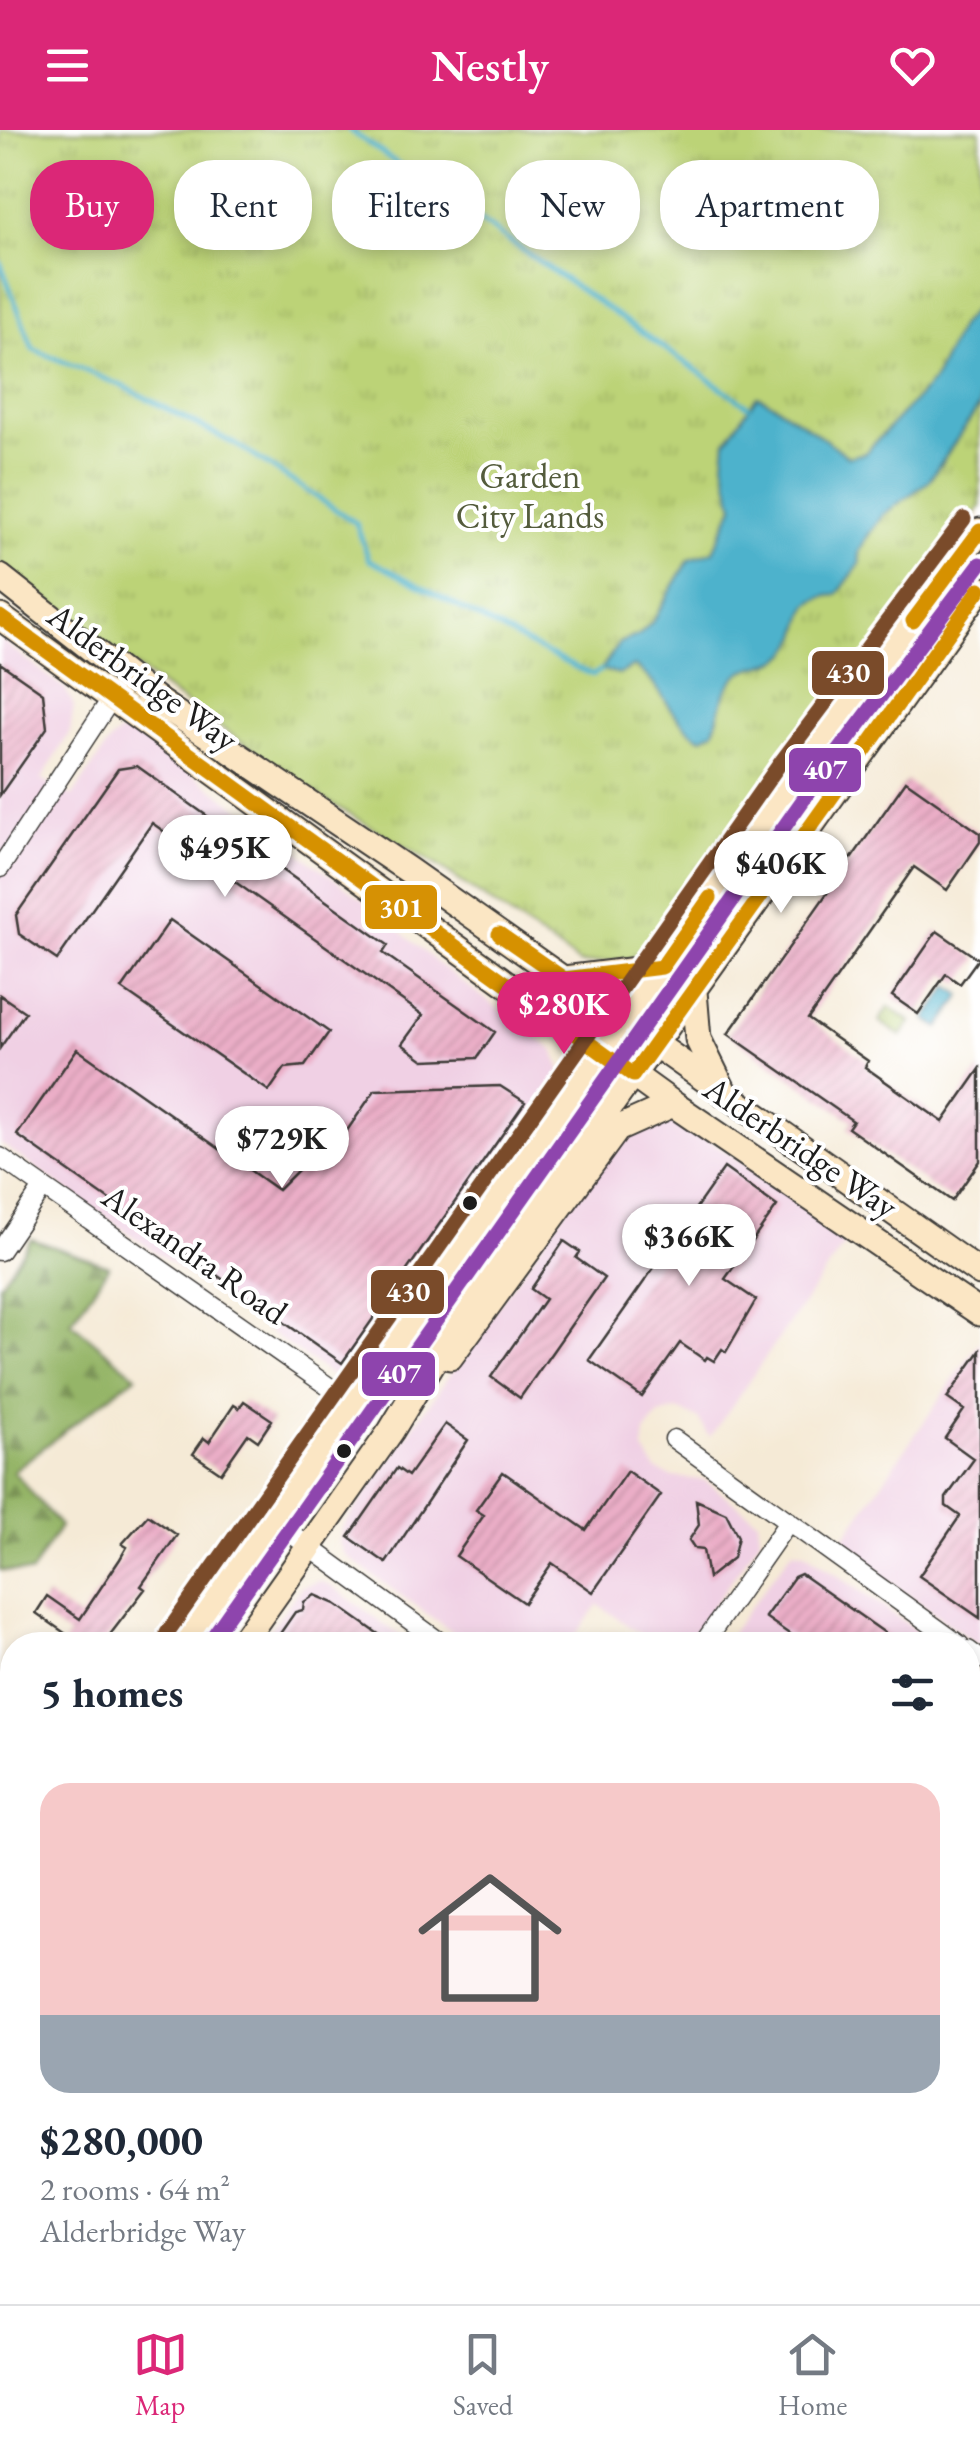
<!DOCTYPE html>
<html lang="en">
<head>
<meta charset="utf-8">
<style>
	:root { --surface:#fff; --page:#f6f6f7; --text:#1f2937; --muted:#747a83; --line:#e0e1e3; --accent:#db2777 }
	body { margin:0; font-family:"EB Garamond",serif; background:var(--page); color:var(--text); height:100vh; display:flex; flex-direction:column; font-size:38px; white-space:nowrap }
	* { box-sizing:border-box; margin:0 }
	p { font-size:32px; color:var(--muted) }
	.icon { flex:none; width:55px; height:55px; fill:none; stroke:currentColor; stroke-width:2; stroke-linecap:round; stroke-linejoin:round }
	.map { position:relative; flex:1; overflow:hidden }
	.sheet { position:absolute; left:0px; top:1502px; width:980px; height:672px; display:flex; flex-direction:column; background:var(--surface); border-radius:40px 40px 0 0; box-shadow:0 5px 15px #0003 }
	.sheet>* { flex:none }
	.hud { position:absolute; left:30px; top:30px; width:920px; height:90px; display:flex; gap:20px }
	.price { position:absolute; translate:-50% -85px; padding:0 22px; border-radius:35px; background:#fff; color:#222; font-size:32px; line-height:65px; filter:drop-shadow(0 2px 5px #0008) }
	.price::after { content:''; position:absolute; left:50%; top:60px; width:30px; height:22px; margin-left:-15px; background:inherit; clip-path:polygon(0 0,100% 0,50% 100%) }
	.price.current { background:var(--accent); color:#fff }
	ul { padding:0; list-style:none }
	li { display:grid; align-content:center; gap:20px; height:530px; padding:0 40px }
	li span { display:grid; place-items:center; height:310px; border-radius:30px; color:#555 }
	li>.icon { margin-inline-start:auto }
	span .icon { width:180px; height:180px; fill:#fffc; stroke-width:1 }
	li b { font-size:42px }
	h2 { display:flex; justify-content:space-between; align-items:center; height:120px; padding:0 40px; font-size:42px }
	.tag { padding:0 35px; border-radius:40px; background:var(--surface); box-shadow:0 5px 15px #0003; font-size:35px; line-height:90px }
	.tag.current { background:var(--accent); color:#fff }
	header { display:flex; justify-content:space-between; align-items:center; height:130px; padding:0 40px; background:var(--accent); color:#fff; font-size:45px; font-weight:600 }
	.tabs { display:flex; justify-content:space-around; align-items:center; height:140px; border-top:2px solid var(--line); background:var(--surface); font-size:28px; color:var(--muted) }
	.tabs a { display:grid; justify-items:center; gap:5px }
	.tabs .current { color:var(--accent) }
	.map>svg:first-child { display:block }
	.built { fill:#f0d0e4 }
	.grass { fill:url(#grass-tufts); stroke:#6c784a; stroke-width:2.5 }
	.forest { fill:url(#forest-firs); stroke:#586842; stroke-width:2.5 }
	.water { fill:#4db2cc; stroke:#346774; stroke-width:2.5 }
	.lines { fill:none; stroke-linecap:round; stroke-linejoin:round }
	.stream { stroke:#4db2cc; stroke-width:5 }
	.building { fill:url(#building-hatch) }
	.street-casing { stroke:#3d3b38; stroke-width:21 }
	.secondary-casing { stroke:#3d3b38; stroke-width:29 }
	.street { stroke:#fff; stroke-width:18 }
	.secondary { stroke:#fbe6c4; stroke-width:25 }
	.bus-1-casing { stroke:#fff; stroke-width:22 }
	.bus-2-casing { stroke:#fff; stroke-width:22 }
	.bus-3-casing { stroke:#fff; stroke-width:22 }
	.bus-1 { stroke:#d69104; stroke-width:15 }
	.bus-2 { stroke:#8e44ad; stroke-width:15 }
	.bus-3 { stroke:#7a4b2a; stroke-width:15 }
	.bus-dot { fill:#1c1c1c; stroke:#fff; stroke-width:4 }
	.labels { text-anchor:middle; stroke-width:8; stroke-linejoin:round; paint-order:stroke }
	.park-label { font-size:35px; fill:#545c3c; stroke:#fff }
	.street-label { font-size:35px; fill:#1c1c1c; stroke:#fff }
	.line-badge { stroke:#fff; stroke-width:4 }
	.badge-label { font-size:28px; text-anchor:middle; font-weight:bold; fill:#fff }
</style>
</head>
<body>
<header><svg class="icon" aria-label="menu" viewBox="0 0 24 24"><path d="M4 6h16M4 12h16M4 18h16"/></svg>Nestly<svg class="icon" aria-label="heart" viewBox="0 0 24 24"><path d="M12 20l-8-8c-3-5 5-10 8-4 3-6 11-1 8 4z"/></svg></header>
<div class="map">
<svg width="980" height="2174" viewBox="0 0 980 2174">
	<defs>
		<pattern id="grass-tufts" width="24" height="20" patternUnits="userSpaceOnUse" patternTransform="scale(2.5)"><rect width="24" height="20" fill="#bcd377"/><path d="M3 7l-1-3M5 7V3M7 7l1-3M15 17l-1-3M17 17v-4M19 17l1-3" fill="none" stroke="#a1b566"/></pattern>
		<pattern id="forest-firs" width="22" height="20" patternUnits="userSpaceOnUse" patternTransform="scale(2.5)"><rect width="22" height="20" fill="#95b568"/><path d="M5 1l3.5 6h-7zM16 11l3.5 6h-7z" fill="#799255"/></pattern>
		<pattern id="building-hatch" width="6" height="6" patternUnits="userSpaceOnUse" patternTransform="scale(2.5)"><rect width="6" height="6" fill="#ebaec7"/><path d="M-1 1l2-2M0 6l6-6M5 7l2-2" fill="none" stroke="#c995aa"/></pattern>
	</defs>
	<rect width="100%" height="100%" fill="#fff"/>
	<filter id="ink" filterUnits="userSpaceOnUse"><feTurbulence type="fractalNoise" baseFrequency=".01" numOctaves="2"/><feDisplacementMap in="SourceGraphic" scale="20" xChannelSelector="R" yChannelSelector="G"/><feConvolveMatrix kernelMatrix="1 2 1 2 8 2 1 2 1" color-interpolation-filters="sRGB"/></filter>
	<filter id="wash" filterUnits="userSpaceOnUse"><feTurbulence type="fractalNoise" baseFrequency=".0048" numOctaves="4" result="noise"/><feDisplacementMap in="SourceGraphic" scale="40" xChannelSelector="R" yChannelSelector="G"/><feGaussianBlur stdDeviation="2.25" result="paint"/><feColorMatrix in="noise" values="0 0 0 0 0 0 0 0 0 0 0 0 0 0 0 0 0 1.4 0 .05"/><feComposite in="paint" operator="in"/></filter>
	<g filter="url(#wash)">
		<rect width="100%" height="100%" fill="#f5ead6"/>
		<!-- built -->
		<path class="built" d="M0,509L65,559L74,576L70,602L42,649L72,667L110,611L121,602H136L374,778L437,833L555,921L563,948L558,961L533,990L536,993L368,1239L364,1236L349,1248L332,1246L0,1013Z
			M662,990L692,999L851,1105L710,1307L698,1288L677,1280L659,1285L645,1303L643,1319L656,1340L673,1347L704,1350L758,1390L760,1409L686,1515H655L598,1474L569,1515H470L345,1425L339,1413L342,1398L611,1015Z
			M980,1211V1516L839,1415Z
			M793,1420L805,1422L937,1515H722Z
			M319,1451L330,1455L413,1515H259L301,1457Z
			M968,1538L980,1547V1748L968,1739Z
			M365,2163H563L579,2174H357Z"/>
		<!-- grass -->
		<path class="grass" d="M0,0H980V377L822,588L753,667L653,808L631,829L581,834L438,736L322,668L161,556L0,434Z
			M889,877L911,892L901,906L879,891Z
			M0,1624L12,1633V1697L0,1715Z"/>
		<!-- forest -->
		<path class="forest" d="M31,1109L109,1136L71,1192L136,1246L13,1341L60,1396L31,1443L0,1440V1154Z"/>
		<!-- water -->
		<path class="water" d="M980,172V275L928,352L884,384L869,404L859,422L860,434L837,465C794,468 810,490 792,518C777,541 748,530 733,550C722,564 719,584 714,601L701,608C670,591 664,555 634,536L620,544L601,540L619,513L639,505L653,491L689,430L713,421L734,376L724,332L726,311L757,266C769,269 835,316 848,327L865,323L933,251L959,197Z
			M949,856L962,865L939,898L926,889Z"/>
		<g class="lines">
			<!-- stream -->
			<path class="stream" d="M349,0L748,276
				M0,132L33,219L127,258L242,318L356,393L369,430C444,466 516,512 593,545L601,540"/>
		</g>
		<g id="blocks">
			<!-- building -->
			<path class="building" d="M0,533L43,563L47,598L0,665Z
				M137,636L388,815L383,823L495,902L477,928L424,930L402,914L423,885L152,693L57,830L19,804L16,785L118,639Z
				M906,651L980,703V712L947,760L914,737L808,889L868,931L865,937L943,992L980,939V1031L952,1071L848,998L853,991L728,904Z
				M170,790L329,902L305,936L285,938L269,961L122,859Z
				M937,801L978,829L960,854L946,844L918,884L892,866Z
				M0,865L25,882L0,918Z
				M77,919L278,1060L340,998L346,1002L375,960L500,956L525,972L342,1233L17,1005Z
				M724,1038L777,1076L725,1149L756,1170L726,1222L722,1219L714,1231L707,1227L705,1230L680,1213L642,1267L589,1230Z
				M564,1111L580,1122L576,1128L604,1148L520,1268L491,1247L545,1169L531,1159Z
				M980,1221V1488L919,1446L960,1386L946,1376V1368L974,1329L945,1308L964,1280L947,1268Z
				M244,1271L272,1290L258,1311L248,1304L221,1343L193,1324L204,1308L209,1312L234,1275L239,1278Z
				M445,1294L468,1310L386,1433L349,1407L397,1338L408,1346Z
				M627,1341L661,1365L593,1462L552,1433L524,1473L456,1426L484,1385L476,1380L503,1342L586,1400Z
				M696,1370L726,1383L738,1407L733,1428L708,1448L703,1420L695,1419L689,1410L699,1395Z
				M148,1385L177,1405L141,1456L145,1459L102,1515H62L69,1506L36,1483L47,1466L80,1489L120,1429L127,1417L122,1414Z
				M801,1444L885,1503L900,1515H805L765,1487L794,1447Z
				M315,1465L336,1474L394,1515H272L295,1482L303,1480L304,1472Z"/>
		</g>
	</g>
	<g filter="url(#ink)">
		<use href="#blocks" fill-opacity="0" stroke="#3d3b38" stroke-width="2.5"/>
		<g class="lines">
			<defs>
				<path id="street" d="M0,738L117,560
					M0,1027L352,1273
					M0,1121L43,1058
					M674,1309L960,1515
					M271,1389L444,1515
					M703,1514L789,1391
					M968,1520L980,1529
					M968,1887L980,1896
					M0,2076L12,2084
					M128,2162L153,2174
					M925,2162L941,2174
					M327,2174L336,2162"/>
				<path id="secondary" d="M0,447L159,572L408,740L980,1143
					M0,487L673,974L980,1183
					M564,849L662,837
					M694,861L698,909L725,964
					M450,1227L617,999L673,974
					M183,1515L797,644L980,401
					M240,1515L391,1301L465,1179L980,459
					M0,1779L12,1761
					M0,1857L12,1839"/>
			</defs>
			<!-- street casing -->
			<use href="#street" class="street-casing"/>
			<!-- secondary casing -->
			<use href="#secondary" class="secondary-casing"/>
			<!-- street -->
			<use href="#street" class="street"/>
			<!-- secondary -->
			<use href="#secondary" class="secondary"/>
			<defs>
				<path id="bus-1" d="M0,487L633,945L980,459
					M913,491L980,401
					M499,804L564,849L662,837L710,768"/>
				<path id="bus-2" d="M207,1515L813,656L980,434"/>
				<path id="bus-3" d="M167,1503L781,632L964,389"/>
			</defs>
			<!-- bus-1 casing -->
			<use href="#bus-1" class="bus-1-casing"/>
			<!-- bus-2 casing -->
			<use href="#bus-2" class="bus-2-casing"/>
			<!-- bus-3 casing -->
			<use href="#bus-3" class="bus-3-casing"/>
			<!-- bus-1 -->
			<use href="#bus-1" class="bus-1"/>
			<!-- bus-2 -->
			<use href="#bus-2" class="bus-2"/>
			<!-- bus-3 -->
			<use href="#bus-3" class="bus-3"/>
		</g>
	</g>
	<!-- markers -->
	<g class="bus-dot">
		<circle cx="470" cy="1073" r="9"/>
		<circle cx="344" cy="1321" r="9"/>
	</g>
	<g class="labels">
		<!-- park labels -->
		<g class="park-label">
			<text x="530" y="358">Garden<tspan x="530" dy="40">City Lands</tspan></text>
		</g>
		<!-- street labels -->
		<g class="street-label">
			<text transform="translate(143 547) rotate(36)" y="12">Alderbridge Way</text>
			<text transform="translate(801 1017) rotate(34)" y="12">Alderbridge Way</text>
			<text transform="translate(195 1124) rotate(35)" y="12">Alexandra Road</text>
		</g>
	</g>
	<g class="line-badge">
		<rect x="810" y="519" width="76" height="48" rx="10" fill="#7a4b2a"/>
		<rect x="787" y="616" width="76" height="48" rx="10" fill="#8e44ad"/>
		<rect x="363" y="753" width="76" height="48" rx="10" fill="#d69104"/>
		<rect x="369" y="1138" width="77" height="48" rx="10" fill="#7a4b2a"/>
		<rect x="360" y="1220" width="77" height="48" rx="10" fill="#8e44ad"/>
	</g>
	<g class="badge-label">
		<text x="848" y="552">430</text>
		<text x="825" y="649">407</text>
		<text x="401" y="787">301</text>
		<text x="408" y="1171">430</text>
		<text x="399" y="1253">407</text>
	</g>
</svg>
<b class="price" style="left:225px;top:770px">$495K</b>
<b class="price" style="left:781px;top:786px">$406K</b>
<b class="price current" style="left:564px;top:927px">$280K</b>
<b class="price" style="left:282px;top:1061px">$729K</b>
<b class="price" style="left:689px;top:1159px">$366K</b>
<div class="hud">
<a class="tag current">Buy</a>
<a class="tag">Rent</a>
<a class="tag">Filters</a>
<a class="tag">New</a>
<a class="tag">Apartment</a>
</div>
<section class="sheet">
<h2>5 homes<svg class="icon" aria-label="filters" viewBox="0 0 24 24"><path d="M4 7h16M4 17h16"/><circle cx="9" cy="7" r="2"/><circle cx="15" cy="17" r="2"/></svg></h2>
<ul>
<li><span style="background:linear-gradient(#f6c9c9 75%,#9aa5b1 0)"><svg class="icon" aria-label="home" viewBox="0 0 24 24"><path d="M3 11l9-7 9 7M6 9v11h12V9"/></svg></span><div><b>$280,000</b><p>2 rooms · 64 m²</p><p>Alderbridge Way</p></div></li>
</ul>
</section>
</div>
<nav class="tabs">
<a class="current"><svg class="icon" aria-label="map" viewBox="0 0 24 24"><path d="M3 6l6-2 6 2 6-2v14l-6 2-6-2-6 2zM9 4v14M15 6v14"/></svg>Map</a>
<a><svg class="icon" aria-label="saved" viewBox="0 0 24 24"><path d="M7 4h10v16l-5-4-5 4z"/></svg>Saved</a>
<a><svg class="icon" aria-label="home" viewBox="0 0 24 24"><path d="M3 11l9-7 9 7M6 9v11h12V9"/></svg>Home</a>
</nav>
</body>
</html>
